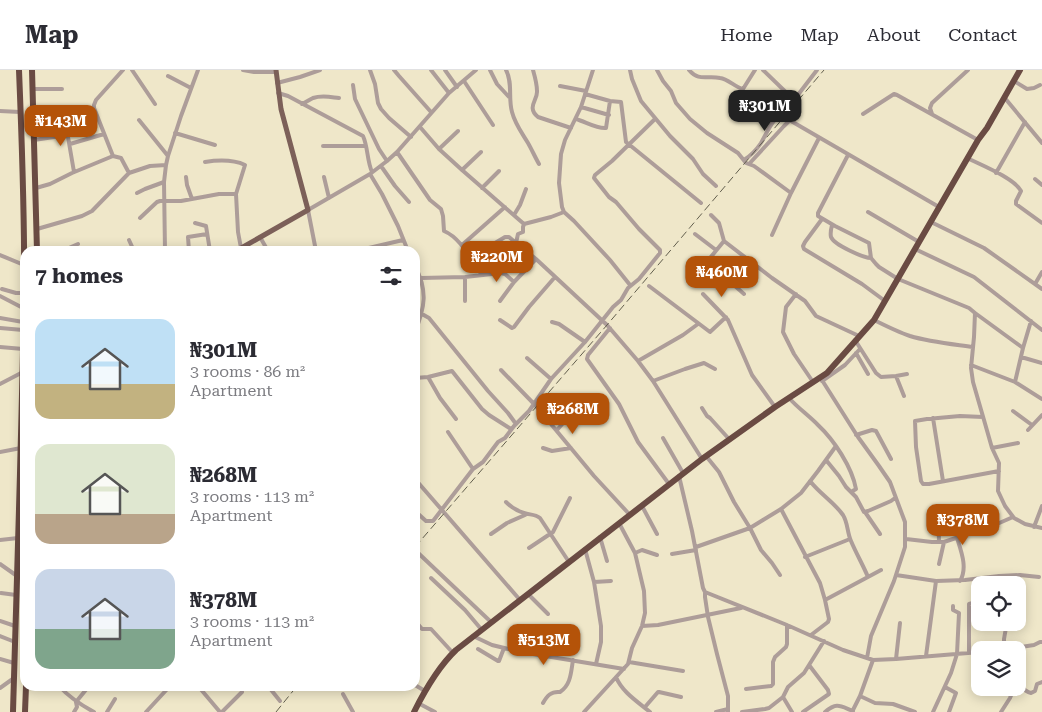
<!DOCTYPE html>
<html lang="en">
<head>
<meta charset="utf-8">
<style>
	:root { --surface:#fff; --page:#f2f2f3; --text:#2b2b33; --muted:#7c7c81; --line:#e1e1e2; --accent:#b45309 }
	body { margin:0; font-family:"Roboto Serif",serif; background:var(--page); color:var(--text); height:100vh; display:flex; flex-direction:column; font-size:19px; white-space:nowrap }
	* { box-sizing:border-box; margin:0 }
	p { font-size:16px; color:var(--muted) }
	.icon { flex:none; width:28px; height:28px; fill:none; stroke:currentColor; stroke-width:2; stroke-linecap:round; stroke-linejoin:round }
	.map { position:relative; flex:1; overflow:hidden }
	.side { position:absolute; left:20px; top:176px; width:400px; height:445px; display:flex; flex-direction:column; background:var(--surface); border-radius:15px; box-shadow:0 2px 12px #0003 }
	.side>* { flex:none }
	.controls { position:absolute; left:971px; top:506px; display:grid; gap:10px }
	.controls a { display:grid; place-items:center; width:55px; height:55px; border-radius:10px; background:var(--surface); box-shadow:0 2px 12px #0003; font-size:25px }
	.price { position:absolute; translate:-50% -42px; padding:0 11px; border-radius:10px; background:var(--accent); color:#fff; font-size:16px; line-height:32px; filter:drop-shadow(0 1px 2px #0008) }
	.price::after { content:''; position:absolute; left:50%; top:30px; width:15px; height:11px; margin-left:-8px; background:inherit; clip-path:polygon(0 0,100% 0,50% 100%) }
	.price.active { background:#222; color:#fff }
	ul { padding:0; list-style:none }
	li { display:flex; align-items:center; gap:15px; height:125px; padding:0 15px }
	li span { display:grid; place-items:center; flex:none; width:140px; height:100px; border-radius:15px; color:#555 }
	li>.icon { margin-inline-start:auto }
	span .icon { width:60px; height:60px; fill:#fffc; stroke-width:1 }
	li b { font-size:21px }
	h2 { display:flex; justify-content:space-between; align-items:center; height:60px; padding:0 15px; font-size:21px }
	header { display:flex; align-items:center; gap:30px; box-sizing:border-box; height:70px; padding:0 25px; background:var(--surface); border-bottom:1px solid var(--line) }
	header strong { font-size:24px }
	nav { display:flex; gap:28px; margin-inline-start:auto; font-size:18px }
	.map>svg:first-child { display:block }
	.lines { fill:none; stroke-linecap:round; stroke-linejoin:round }
	.minor { stroke:#ad9d99; stroke-width:4 }
	.major { stroke:#7c6059; stroke-width:5 }
	.highway { stroke:#6a4b43; stroke-width:6 }
	.rail { stroke:#635f4e; stroke-width:1; stroke-dasharray:8 4; stroke-linecap:butt }
</style>
</head>
<body>
<header>
<strong>Map</strong>
<nav><a>Home</a><a>Map</a><a>About</a><a>Contact</a></nav>
</header>
<div class="map">
<svg width="1042" height="642" viewBox="0 0 1042 642">
	<rect width="100%" height="100%" fill="#efe7c9"/>
	<g class="lines">
		<!-- minor -->
		<path class="minor" d="M132,0L155,34
			M243,0L254,2H276
			M370,0L375,14L378,33L381,39L389,48L411,67
			M394,0L399,6L431,42
			M431,0L449,23
			M445,0L457,17
			M490,0L497,14L509,27
			M506,0C513,13 508,28 512,42C515,54 522,63 528,73C532,80 535,87 539,94
			M533,0C535,7 537,14 537,21C538,30 526,37 538,47L571,58
			M593,0L581,37L565,70L561,84L559,113L562,137L564,142L574,151L610,190L630,215
			M630,0L632,9L641,31L670,66L693,89L703,104L716,116
			M657,0L663,11L671,21L676,33L690,49L707,63L738,83L746,93L754,96L791,123
			M689,0C699,12 707,5 720,8C728,9 735,17 743,19L755,0
			M168,6L191,18
			M464,11L493,55
			M1014,11L1027,19L1034,18L1040,15
			M277,13L300,7L320,0
			M353,15L355,29L379,79L387,91
			M560,16L586,21
			M32,19H62
			M278,23L288,26L363,66C368,77 367,91 372,102
			M585,24L610,31L621,32L626,72L701,133
			M1004,27L1042,73
			M794,30L817,0
			M302,34C306,32 309,30 313,28C322,25 330,27 339,28
			M581,37L609,45
			M0,41L20,42
			M785,43L791,51L939,137
			M863,44L894,24L897,25L978,70
			M932,44L930,38L932,33L968,0
			M576,49C586,52 597,59 606,58L610,31
			M139,50L168,86
			M420,57L439,79L462,100L524,154
			M175,63L215,75
			M34,70L67,65L68,67L74,102
			M70,74L104,64
			M323,76H366
			M439,79L458,61
			M397,82L430,130L441,139L443,146L444,161C461,168 471,190 482,205
			M848,85L818,143V146L835,156L869,173L871,188L876,194L879,197L898,209L969,238L975,243L974,267L971,298L973,312L984,350L992,378L999,393L998,421L1005,436L1014,448L1025,454L1042,458
			M113,86L94,38V35L96,30L123,0
			M967,88C981,95 1014,108 1021,121L1016,131V134L1042,153
			M744,90C750,86 757,79 761,73C767,63 773,46 785,43L794,30L763,0
			M205,92C218,90 232,89 245,95L236,124
			M749,94L784,56L789,51H791
			M381,96L395,116L409,132
			M462,100L481,82
			M996,103L1025,52
			M370,104L382,124L398,156L408,181
			M186,107L187,115L192,129
			M324,107L329,128
			M1035,109L1042,115
			M36,118L50,114L72,103L113,86L121,88L129,103
			M482,118L499,101
			M137,123L145,119L164,112
			M868,142L919,172
			M514,145L520,135L526,119
			M711,145L719,153L724,171L772,208L805,231L816,246L859,266
			M140,148L157,132L160,131H181L219,124H236L238,162L241,178
			M822,149L805,172L803,176L804,179L862,214L885,231
			M931,152L984,178L1042,219
			M195,153L206,156L210,181
			M524,154L551,147L564,142
			M832,155C831,159 830,163 831,167C834,175 864,188 871,188
			M37,159L82,146L92,141L129,103L150,96L166,95
			M695,164L716,180
			M772,165L791,123L819,68
			M260,167L268,181
			M129,170L134,181
			M724,171L710,188L709,193L744,224
			M516,173L518,164L523,162V157L524,154
			M462,175L505,137
			M915,179L974,207L1042,260
			M62,181L78,174
			M165,181L164,112L166,95L168,86L181,46L198,0
			M189,181L188,167L207,164
			M316,181L308,140L370,104L387,91L397,82L449,23L476,0
			M356,181L403,170
			M0,185L24,195
			M470,188L505,167H509L516,173L536,189L607,255L638,291L653,311L702,389
			M415,196C428,221 425,237 415,262
			M421,208L465,207L501,203L505,204L514,212
			M1035,214L1042,202
			M649,216L710,262L726,247
			M2,219L16,223H24
			M703,224L728,250L752,305L775,337
			M796,224L786,237L783,262L794,284L813,312
			M0,226L23,238
			M465,231V207
			M500,231L514,212L536,189
			M415,242L422,244L429,248L488,321L508,343L516,354
			M975,243L1023,278
			M0,248L23,252
			M500,250L512,258L514,257L529,237L555,207
			M874,250C886,256 898,262 910,266C930,272 952,274 973,277
			M552,252L559,254L585,272
			M0,258L23,260
			M610,258L588,285L587,289L619,334L638,372L669,414
			M855,270L876,303L881,307L896,306L907,304
			M0,277L23,279
			M856,283L868,304
			M1021,287L1042,293
			M527,288L551,309
			M638,291L683,265L698,254
			M971,295L1015,312L1042,329
			M501,300L536,336L594,406L630,445
			M896,306L904,326
			M428,307L440,328L456,349
			M820,307L858,367L879,396L890,412L905,452V477L894,511L871,566L867,588
			M415,308L428,307L452,301L482,339L489,345L511,359
			M653,311L685,299L704,293L715,299
			M822,311L845,295L860,279
			M1015,312L1023,278L1031,251
			M0,314L23,302
			M789,328C798,338 808,345 818,355C834,370 852,397 856,419L851,422
			M702,338L707,346L710,348L729,369
			M1013,341L1032,355
			M415,347H416
			M983,347L960,346L927,349L915,351L916,377L921,411L923,414H929L999,401
			M933,348L943,411
			M557,360L579,335
			M1028,360L1042,345
			M448,362L473,399
			M856,365L872,360L876,361L891,389
			M663,368L683,403
			M415,370L418,372
			M543,378L552,381L571,378
			M992,378L1018,373
			M0,382L21,378
			M706,386L719,402L734,432L750,458L761,480L772,493L780,505
			M826,390L839,406L846,417L856,427L864,442L868,441L891,431L895,428
			M679,406L692,461L703,518L705,522L787,555L843,580L873,590L896,589L980,582
			M415,409L520,530
			M810,411C820,424 834,432 843,445C848,453 847,462 851,471C856,483 863,495 868,507
			M506,432C511,437 517,441 524,443C530,445 535,444 540,448L569,492
			M642,436L657,464
			M938,438L939,472
			M781,439L820,513L825,530L829,549L828,552L811,565
			M415,441L426,451H433L473,399L483,392L498,372L505,368L514,356L529,341L551,309L585,272L613,237L621,230L628,218L639,209L660,183V180L639,159L616,132L609,127L594,108L595,105L612,91L655,49
			M865,442L880,464
			M1034,457L1042,436
			M491,464L507,453L525,445
			M600,467L607,491
			M957,468C961,481 968,498 960,511
			M906,469L932,472H944L997,454L1013,447
			M0,470L18,468
			M696,477L750,458L781,439L801,423L818,401L836,376
			M529,478L553,462L570,428
			M585,479L594,512L601,556V572L596,594
			M415,480L491,552
			M635,483L642,480L657,485
			M672,484L696,480
			M805,487L850,469
			M0,494L17,506
			M939,494L944,472
			M896,505L936,511L965,510L999,506L1020,505L1039,507
			M993,507V515
			M431,508L465,540L481,559
			M594,512L611,511
			M705,522V527L708,547L717,584L728,626V642
			M1,523L16,525
			M528,524L548,544
			M825,530L881,500
			M0,551L15,556
			M417,553L422,559H431L453,583
			M642,556L658,555L741,538
			M0,566L15,572
			M473,566L492,575L521,582L624,599
			M478,579L498,591H499L504,578
			M1004,579V569L1007,552
			M1000,580L1034,575L1040,572H1042
			M969,583V534L980,531
			M926,586L936,511
			M0,589L14,593
			M896,589L900,553
			M629,592L683,601
			M616,607C622,622 638,632 650,642
			M415,615L425,621
			M59,616C69,627 81,635 94,642
			M198,616L220,642
			M268,616L280,631
			M945,617L956,623L949,642
			M1018,617C1024,618 1026,622 1031,623L1035,621L1037,614L1042,612
			M0,618L14,608
			M746,619L771,616L773,614V592L775,587L786,577L787,574V555
			M343,624L353,642
			M860,626L875,633L893,634L915,642
			M783,627L792,642
			M418,633L435,642
			M543,633C547,626 551,621 560,622C571,615 571,602 573,590
			M645,637L658,622H659L681,627
			M74,642L77,637L76,632L89,616
			M107,642L115,629
			M146,642L170,616
			M222,642L242,622
			M584,642L628,594L632,578L642,556L645,543L644,521L635,483L619,453
			M716,642L728,639
			M742,642L765,639L769,638L783,627L788,617L804,603L824,571
			M803,642L829,624L828,620L809,595
			M825,642C837,632 840,636 853,641
			M852,642L860,626L873,590
			M933,642L951,603L957,584L959,543L953,540V536
			M1001,642L1010,628L1014,618"/>
		<!-- major -->
		<path class="major" d="M236,181L308,140L281,39L276,0"/>
		<!-- highway -->
		<path class="highway" d="M32,0L37,181
			M13,642C17,502 22,363 24,223C25,149 22,74 19,0
			M25,642L26,616
			M414,642C425,620 438,597 456,580L702,389L775,337L827,303L874,250L978,70L987,58L1020,0"/>
		<!-- rail -->
		<path class="rail" d="M415,477L607,255L824,0
			M276,642L297,616"/>
	</g>
</svg>
<div class="controls">
<a><svg class="icon" aria-label="locate" viewBox="0 0 24 24"><circle cx="12" cy="12" r="6"/><path d="M12 2v4M12 18v4M2 12h4M18 12h4"/></svg></a>
<a><svg class="icon" aria-label="layers" viewBox="0 0 24 24"><path d="M12 4l9 5-9 5-9-5zM3 14l9 5 9-5"/></svg></a>
</div>
<b class="price active" style="left:765px;top:62px">₦301M</b>
<b class="price" style="left:61px;top:77px">₦143M</b>
<b class="price" style="left:497px;top:213px">₦220M</b>
<b class="price" style="left:722px;top:228px">₦460M</b>
<b class="price" style="left:573px;top:365px">₦268M</b>
<b class="price" style="left:963px;top:476px">₦378M</b>
<b class="price" style="left:544px;top:596px">₦513M</b>
<section class="side">
<h2>7 homes<svg class="icon" aria-label="filters" viewBox="0 0 24 24"><path d="M4 7h16M4 17h16"/><circle cx="9" cy="7" r="2"/><circle cx="15" cy="17" r="2"/></svg></h2>
<ul>
<li><span style="background:linear-gradient(#bfe0f5 65%,#c2b280 0)"><svg class="icon" aria-label="home" viewBox="0 0 24 24"><path d="M3 11l9-7 9 7M6 9v11h12V9"/></svg></span><div><b>₦301M</b><p>3 rooms · 86 m²</p><p>Apartment</p></div></li>
<li><span style="background:linear-gradient(#dfe7d0 70%,#b9a48a 0)"><svg class="icon" aria-label="home" viewBox="0 0 24 24"><path d="M3 11l9-7 9 7M6 9v11h12V9"/></svg></span><div><b>₦268M</b><p>3 rooms · 113 m²</p><p>Apartment</p></div></li>
<li><span style="background:linear-gradient(#c9d6e8 60%,#7fa58c 0)"><svg class="icon" aria-label="home" viewBox="0 0 24 24"><path d="M3 11l9-7 9 7M6 9v11h12V9"/></svg></span><div><b>₦378M</b><p>3 rooms · 113 m²</p><p>Apartment</p></div></li>
</ul>
</section>
</div>
</body>
</html>
